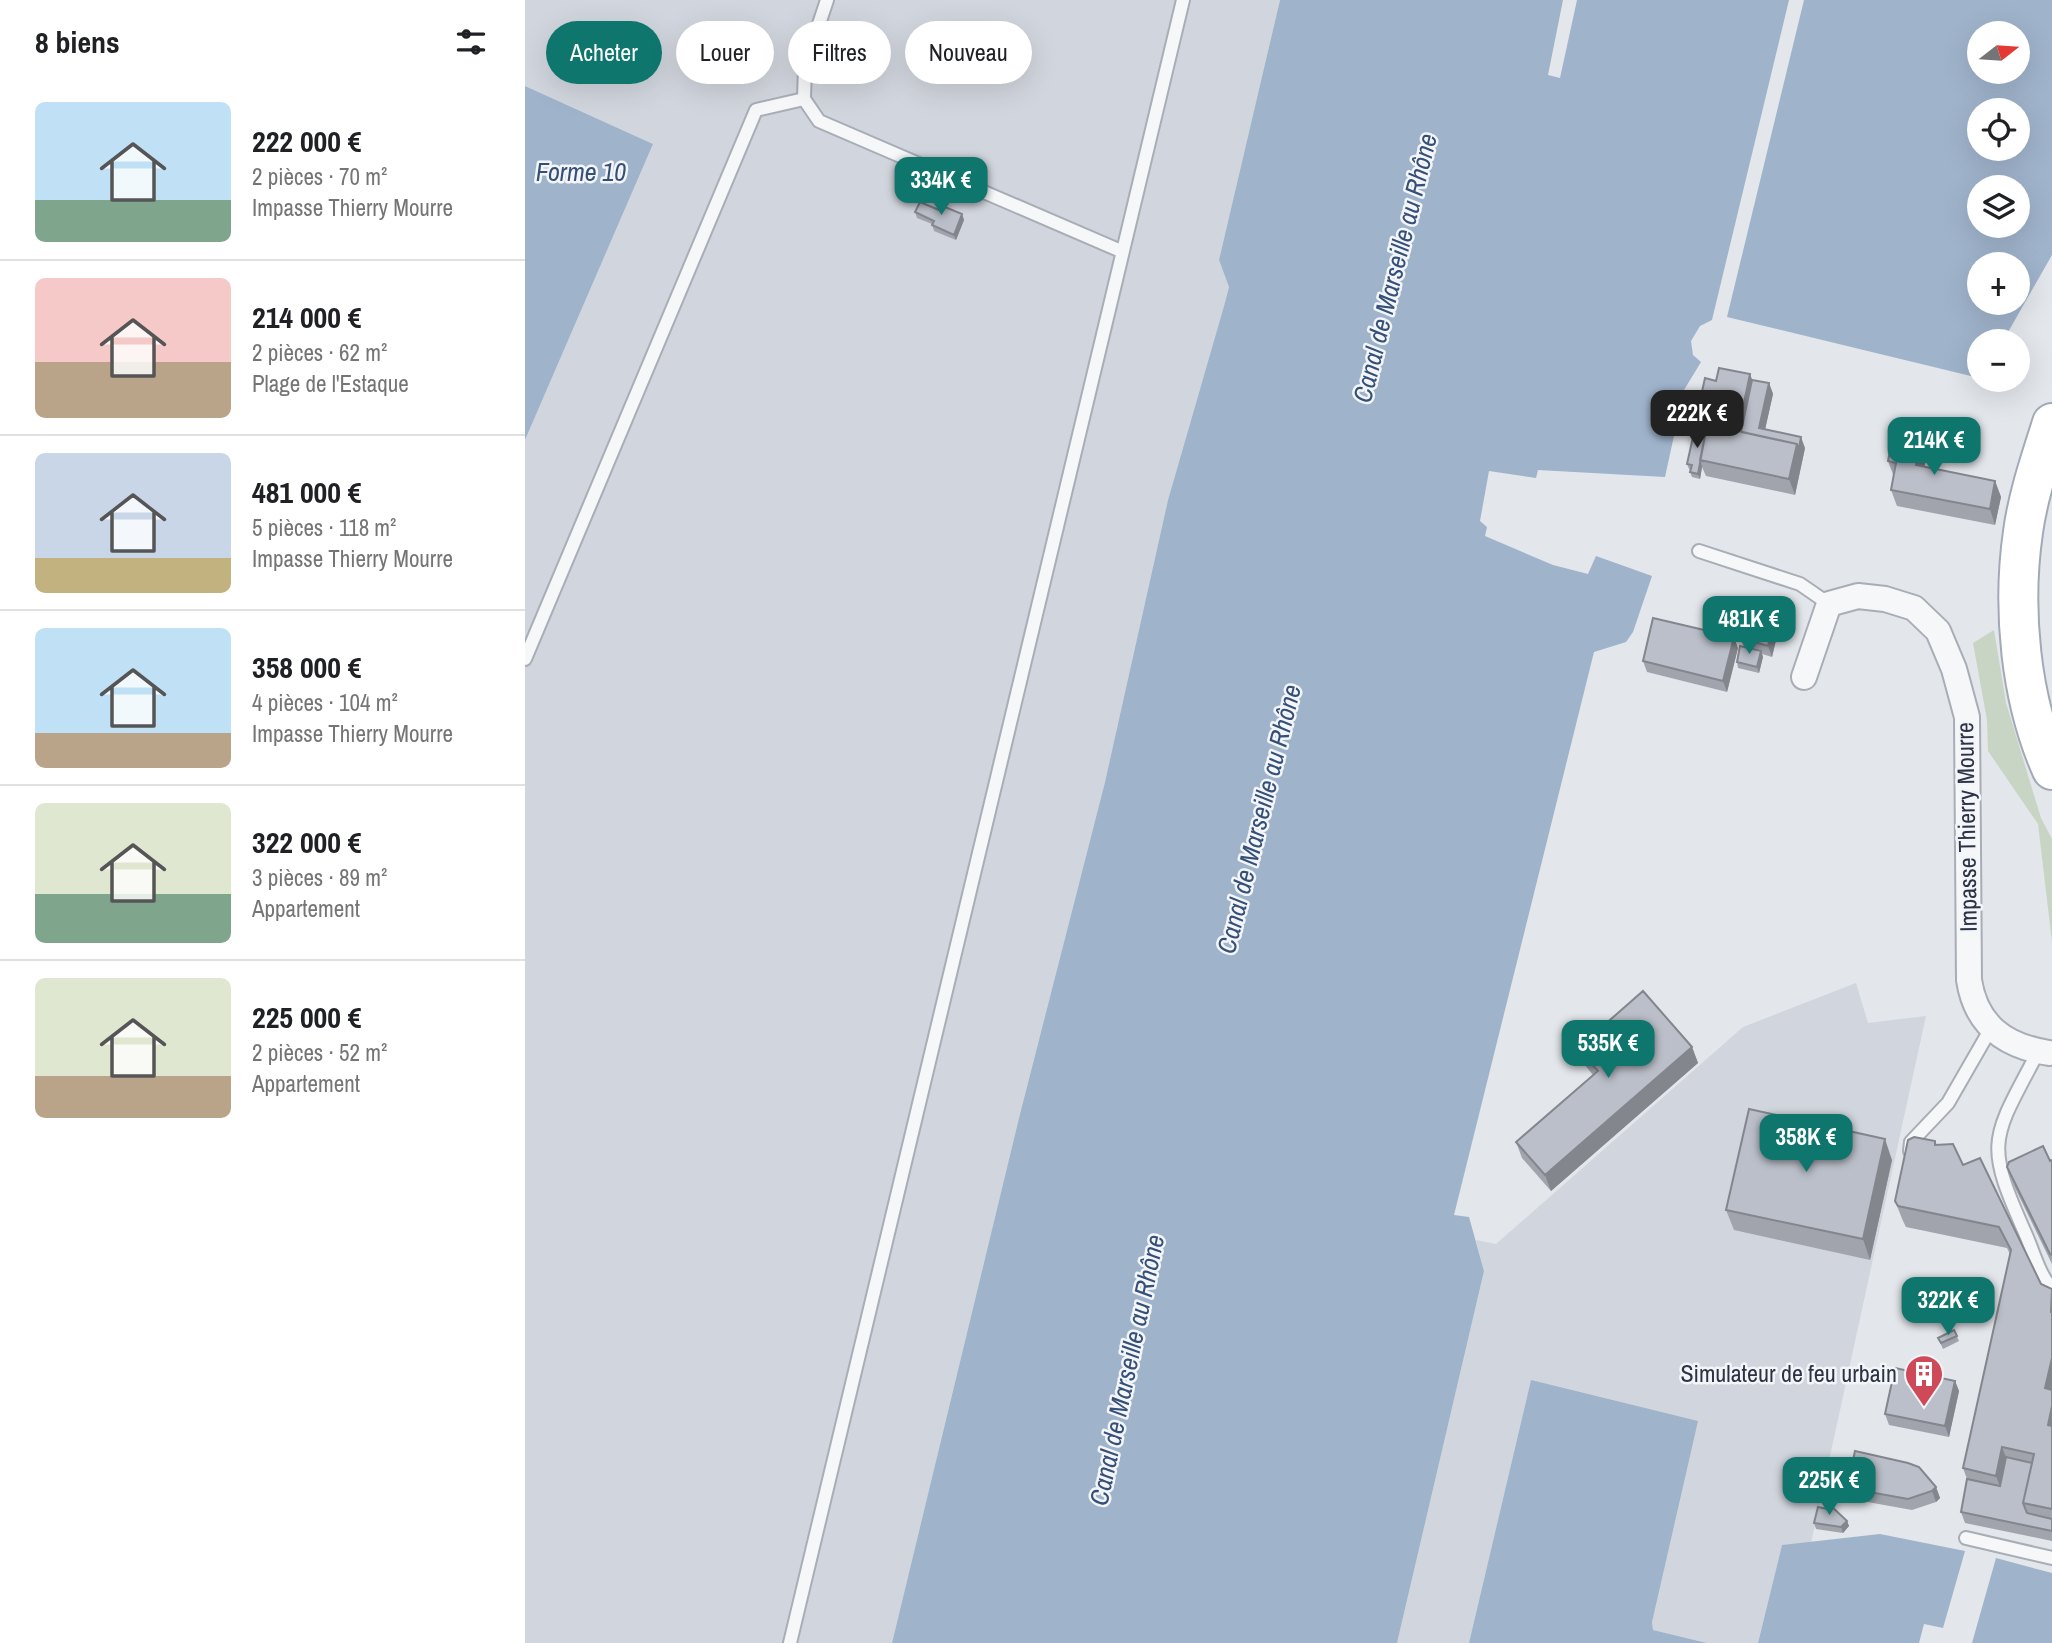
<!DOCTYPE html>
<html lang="fr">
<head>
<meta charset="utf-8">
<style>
	:root { --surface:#fff; --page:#f2f2f2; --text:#202124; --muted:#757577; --line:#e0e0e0; --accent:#0f766e }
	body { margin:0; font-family:"Archivo Narrow",sans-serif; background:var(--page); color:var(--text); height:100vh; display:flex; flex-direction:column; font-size:26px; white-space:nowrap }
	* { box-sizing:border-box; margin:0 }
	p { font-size:23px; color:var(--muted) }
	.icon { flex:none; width:38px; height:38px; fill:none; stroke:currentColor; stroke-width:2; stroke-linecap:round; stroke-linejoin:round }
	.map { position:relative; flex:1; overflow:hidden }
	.drawer { display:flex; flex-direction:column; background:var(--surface); width:525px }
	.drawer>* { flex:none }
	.hud { position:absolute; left:21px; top:21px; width:665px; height:63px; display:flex; gap:14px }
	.needle { width:46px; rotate:73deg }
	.fabs { position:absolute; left:1442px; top:21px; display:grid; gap:14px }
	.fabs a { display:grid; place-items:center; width:63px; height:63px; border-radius:50%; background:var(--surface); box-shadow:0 7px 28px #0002; font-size:35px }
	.price { position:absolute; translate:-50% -60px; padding:0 16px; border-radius:14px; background:var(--accent); color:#fff; font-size:23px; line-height:46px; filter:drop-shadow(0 2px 4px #0008) }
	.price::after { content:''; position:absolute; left:50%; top:42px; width:21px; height:16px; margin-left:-10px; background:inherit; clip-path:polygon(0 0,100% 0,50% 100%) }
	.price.selected { background:#222; color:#fff }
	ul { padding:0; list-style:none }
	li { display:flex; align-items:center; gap:21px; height:175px; padding:0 35px }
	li+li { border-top:2px solid var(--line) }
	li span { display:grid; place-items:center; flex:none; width:196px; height:140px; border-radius:10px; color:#555 }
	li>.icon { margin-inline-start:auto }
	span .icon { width:84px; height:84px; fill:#fffc; stroke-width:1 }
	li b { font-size:30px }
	h2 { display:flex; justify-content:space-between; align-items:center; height:84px; padding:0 35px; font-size:30px }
	.chip { padding:0 24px; border-radius:32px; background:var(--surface); box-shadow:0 7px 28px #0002; font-size:24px; line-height:63px }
	.chip.selected { background:var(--accent); color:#fff }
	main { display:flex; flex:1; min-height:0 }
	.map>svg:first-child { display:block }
	.built { fill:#d1d5dd }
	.green { fill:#c8d5c5 }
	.water { fill:#9fb3cb; fill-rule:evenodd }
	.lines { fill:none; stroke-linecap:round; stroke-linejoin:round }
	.lane-casing { stroke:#a8adb6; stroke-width:16 }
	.street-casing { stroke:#a8adb6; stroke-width:28 }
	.primary-casing { stroke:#a3aab7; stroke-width:42 }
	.lane { stroke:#f6f7f9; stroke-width:12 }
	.street { stroke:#f6f7f9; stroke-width:24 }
	.primary { stroke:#fff; stroke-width:38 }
	.wall { fill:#a1a4ad }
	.shaded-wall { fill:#83868d }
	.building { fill:#bbbfc9; stroke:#83868d; stroke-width:2 }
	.labels { text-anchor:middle; stroke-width:5; stroke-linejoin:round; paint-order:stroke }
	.street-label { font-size:24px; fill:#2b3344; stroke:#f3f5f8 }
	.poi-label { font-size:24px; fill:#2b3344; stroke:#f3f5f8; text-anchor:end }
	.water-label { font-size:26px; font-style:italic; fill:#355078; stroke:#f3f5f8 }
</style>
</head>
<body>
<main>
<section class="drawer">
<h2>8 biens<svg class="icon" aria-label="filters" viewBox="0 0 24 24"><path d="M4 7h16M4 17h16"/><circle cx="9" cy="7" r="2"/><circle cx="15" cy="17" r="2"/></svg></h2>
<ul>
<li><span style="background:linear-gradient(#bfe0f5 70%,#7fa58c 0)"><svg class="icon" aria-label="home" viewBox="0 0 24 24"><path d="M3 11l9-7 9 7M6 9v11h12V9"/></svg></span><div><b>222 000 €</b><p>2 pièces · 70 m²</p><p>Impasse Thierry Mourre</p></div></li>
<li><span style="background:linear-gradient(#f6c9c9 60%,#b9a48a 0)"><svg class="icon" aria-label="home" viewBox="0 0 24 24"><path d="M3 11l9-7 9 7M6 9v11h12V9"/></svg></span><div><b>214 000 €</b><p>2 pièces · 62 m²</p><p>Plage de l'Estaque</p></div></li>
<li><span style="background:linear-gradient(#c9d6e8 75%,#c2b280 0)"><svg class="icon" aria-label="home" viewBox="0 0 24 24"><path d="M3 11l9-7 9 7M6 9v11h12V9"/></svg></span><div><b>481 000 €</b><p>5 pièces · 118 m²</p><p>Impasse Thierry Mourre</p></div></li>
<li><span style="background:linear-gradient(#bfe0f5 75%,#b9a48a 0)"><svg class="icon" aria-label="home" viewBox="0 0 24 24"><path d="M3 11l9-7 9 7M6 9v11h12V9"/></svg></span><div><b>358 000 €</b><p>4 pièces · 104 m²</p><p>Impasse Thierry Mourre</p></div></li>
<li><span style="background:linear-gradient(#dfe7d0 65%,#7fa58c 0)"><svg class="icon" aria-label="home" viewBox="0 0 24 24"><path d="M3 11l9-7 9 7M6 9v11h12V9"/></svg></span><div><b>322 000 €</b><p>3 pièces · 89 m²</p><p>Appartement</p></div></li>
<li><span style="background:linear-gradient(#dfe7d0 70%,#b9a48a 0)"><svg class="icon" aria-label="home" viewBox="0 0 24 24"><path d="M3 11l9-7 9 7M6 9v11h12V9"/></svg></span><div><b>225 000 €</b><p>2 pièces · 52 m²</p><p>Appartement</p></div></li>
</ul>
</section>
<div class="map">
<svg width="1527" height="1643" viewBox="0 0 1527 1643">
	<rect width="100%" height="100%" fill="#e3e6eb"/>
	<!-- built -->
	<path class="built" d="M0,0H755L694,260L704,287L699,306L643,500L580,782L494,1118L367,1643H0V440L128,144L0,86Z
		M1331,983L1343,1023L1401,1016L1286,1543L1257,1545L1233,1643H1182L1128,1630L1127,1622L1006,1380L944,1643H872L959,1271L951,1240L971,1244L1218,1027Z"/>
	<!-- green -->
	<path class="green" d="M1469,630L1481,703L1516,818L1527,839V942L1513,824L1463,751L1462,720L1448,643Z"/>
	<!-- water -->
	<path class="water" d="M755,0H1038L1023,75L1035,78L1052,0H1264L1187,320L1175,326L1166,341L1168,355L1176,362L1159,390L1140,477L1013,470L1011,478L964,471L955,521L962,527L960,536L1028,565L1063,574L1071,556L1127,576L1108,632L1101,642L1069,652L929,1215L944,1217L959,1271L872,1643H367L494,1118L580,782L643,500L699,306L704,287L694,260Z
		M1279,0H1527V255L1478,341H1454V378L1202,317ZM1454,33H1493V72H1454ZM1454,110H1493V149H1454ZM1493,187V226H1454V187ZM1454,264H1493V303H1454Z
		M0,86L128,144L0,440Z
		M1006,1380L1173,1421L1127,1622L1128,1630L1182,1643H944Z
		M1355,1534L1440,1551L1418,1628L1399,1624L1394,1643H1233L1257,1545Z
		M1471,1558L1527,1573V1643H1447Z"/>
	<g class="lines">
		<defs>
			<path id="lane" d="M302,0L280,66L279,99L294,121L596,251
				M1174,551L1275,584L1304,604
				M0,659L231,110L279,99
				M1513,1052C1466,1141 1459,1141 1501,1235C1508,1251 1515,1277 1527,1288
				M1385,1151L1386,1142L1423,1103L1465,1030
				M1441,1538L1527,1558
				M265,1643L658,0"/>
			<path id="street" d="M1279,677L1304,604L1333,596L1360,599L1389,608L1413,631L1429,669L1442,717L1444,980C1451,1025 1479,1046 1524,1053"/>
			<path id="primary" d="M1527,423C1516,458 1503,495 1498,532C1487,608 1495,699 1527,770"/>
		</defs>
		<!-- lane casing -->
		<use href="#lane" class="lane-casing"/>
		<!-- street casing -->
		<use href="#street" class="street-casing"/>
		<!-- primary casing -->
		<use href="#primary" class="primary-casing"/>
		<!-- lane -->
		<use href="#lane" class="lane"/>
		<!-- street -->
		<use href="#street" class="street"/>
		<!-- primary -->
		<use href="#primary" class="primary"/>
	</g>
	<!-- wall -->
	<path class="wall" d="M390,212L437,214L439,220L431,240L409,231L407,224L392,218Z
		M1227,380L1244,383L1248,394L1240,429L1280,448L1270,495L1181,476L1177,467L1175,479L1167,477L1165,472L1166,470L1164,469L1162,464L1170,429L1164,427L1162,422L1176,398L1191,381Z
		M1397,435L1403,451L1399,467L1470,481L1476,497L1470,525L1372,506L1366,490L1369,477L1363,461Z
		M1252,608L1256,619L1247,657L1237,654L1238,657L1234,673L1213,668L1212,662L1219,647L1216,638Z
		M1213,648L1202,692L1122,672L1118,661Z
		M1167,1047L1173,1063L1026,1191L997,1158L991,1142L1068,1075L1059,1064L1053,1048Z
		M1410,1141L1412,1145L1438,1165L1516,1284L1527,1289V1541L1440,1523L1436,1512L1442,1479L1438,1468L1485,1254L1482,1248L1381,1227L1378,1221L1370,1201Z
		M1367,1160L1345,1260L1209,1230L1201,1210Z
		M1527,1160V1264L1490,1188L1482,1167Z
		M1429,1330L1434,1341L1418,1349L1413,1338Z
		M1430,1381L1434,1391L1424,1437L1364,1425L1360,1414Z
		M1411,1487L1415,1498L1411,1502L1387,1510L1326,1499L1322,1488Z
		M1302,1509L1322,1521L1324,1526L1318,1533L1291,1529L1289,1523Z"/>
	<!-- shaded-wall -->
	<path class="shaded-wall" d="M437,214L439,220L431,240L429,235Z
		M1225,374L1231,390L1221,438L1213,431Z
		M1244,383L1248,394L1238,439L1234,428Z
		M1397,435L1403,451L1396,481L1391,465Z
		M1276,437L1280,448L1270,495L1264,479L1272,444Z
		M1176,462L1177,467L1175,479L1173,474Z
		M1470,481L1476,497L1470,525L1465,509Z
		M1252,608L1256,619L1247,657L1243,646Z
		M1209,637L1213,648L1202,692L1198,681Z
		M1236,651L1238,657L1234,673L1232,667Z
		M1167,1047L1173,1063L1026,1191L1020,1175Z
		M1360,1139L1367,1160L1345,1260L1338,1239Z
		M1527,1358V1399L1520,1388Z
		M1430,1381L1434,1391L1424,1437L1420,1426Z
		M1527,1406V1436L1523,1425Z
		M1477,1447L1485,1468L1479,1497L1471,1476Z
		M1411,1487L1415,1498L1411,1502L1407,1491Z
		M1322,1521L1324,1526L1318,1533L1316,1527Z"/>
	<!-- building -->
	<path class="building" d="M395,202L414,210L415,205L437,214L429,235L407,225L409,221L390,212Z
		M1194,368L1225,374L1213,431L1272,444L1264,479L1175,460L1184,417L1172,414L1180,378L1191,381Z
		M1227,380L1244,383L1234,428L1276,437L1274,449L1272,444L1216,432Z
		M1167,396L1176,398L1172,414L1176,425L1162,422Z
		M1170,428L1181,430L1173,474L1165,472L1167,465L1162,464Z
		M1369,430L1397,435L1391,465L1470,481L1465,509L1366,490L1371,463L1363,461Z
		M1226,602L1252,608L1243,646L1216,638Z
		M1128,618L1209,637L1198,681L1118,661Z
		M1215,646L1236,651L1232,667L1212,662Z
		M1118,991L1167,1047L1020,1175L991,1142L1073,1071L1053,1048Z
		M1224,1109L1360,1139L1338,1239L1201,1210Z
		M1389,1137L1410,1141V1145L1428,1144L1438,1165L1455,1158L1516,1284L1527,1289L1526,1312H1527V1358L1520,1388L1527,1390V1406L1523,1425L1527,1426V1509L1498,1503L1509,1454L1477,1447L1471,1476L1438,1468L1486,1250L1474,1227L1373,1206L1370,1201L1383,1140Z
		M1518,1146L1525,1161L1527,1160V1255L1525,1254L1482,1167L1484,1162Z
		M1429,1330L1432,1336L1416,1343L1413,1338Z
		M1370,1368L1430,1381L1420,1426L1360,1414Z
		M1330,1451L1383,1463L1394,1467L1411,1487L1407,1491L1383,1499L1322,1488Z
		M1481,1457L1507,1463L1498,1503L1502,1513L1527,1519V1531L1436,1512L1442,1479L1475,1486Z
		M1305,1505L1322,1521L1316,1527L1289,1523L1293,1507L1302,1509Z"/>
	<!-- icons -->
	<defs>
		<symbol id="building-pin" viewBox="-11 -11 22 30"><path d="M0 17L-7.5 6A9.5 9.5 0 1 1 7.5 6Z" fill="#cf4a59" stroke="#f3f5f8"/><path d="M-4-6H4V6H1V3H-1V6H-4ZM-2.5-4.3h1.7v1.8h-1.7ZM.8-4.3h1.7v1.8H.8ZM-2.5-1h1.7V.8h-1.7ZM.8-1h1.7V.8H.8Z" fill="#fff"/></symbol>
	</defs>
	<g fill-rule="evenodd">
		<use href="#building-pin" x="1377" y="1352" width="44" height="60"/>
	</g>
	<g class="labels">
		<!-- street labels -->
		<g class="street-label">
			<text transform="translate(1442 827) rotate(-91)" y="8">Impasse Thierry Mourre</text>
		</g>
		<!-- poi labels -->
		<g class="poi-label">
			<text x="1372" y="1382">Simulateur de feu urbain</text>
		</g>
		<!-- water labels -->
		<g class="water-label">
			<text x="56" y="181">Forme 10</text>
			<text transform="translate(870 268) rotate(-76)" y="9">Canal de Marseille au Rhône</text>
			<text transform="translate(734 819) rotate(-76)" y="9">Canal de Marseille au Rhône</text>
			<text transform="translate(602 1370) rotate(-78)" y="9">Canal de Marseille au Rhône</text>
		</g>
	</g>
</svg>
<div class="fabs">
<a><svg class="needle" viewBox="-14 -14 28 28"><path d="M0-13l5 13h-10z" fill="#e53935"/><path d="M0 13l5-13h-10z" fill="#757577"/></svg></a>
<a><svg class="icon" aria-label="locate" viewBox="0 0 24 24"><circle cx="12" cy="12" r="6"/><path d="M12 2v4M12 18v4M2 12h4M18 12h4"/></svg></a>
<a><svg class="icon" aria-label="layers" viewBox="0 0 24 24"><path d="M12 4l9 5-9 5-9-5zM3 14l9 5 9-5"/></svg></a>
<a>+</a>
<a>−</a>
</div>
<b class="price" style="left:416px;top:217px">334K €</b>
<b class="price selected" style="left:1172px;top:450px">222K €</b>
<b class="price" style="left:1409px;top:477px">214K €</b>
<b class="price" style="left:1224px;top:656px">481K €</b>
<b class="price" style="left:1083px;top:1080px">535K €</b>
<b class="price" style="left:1281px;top:1174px">358K €</b>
<b class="price" style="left:1423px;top:1337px">322K €</b>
<b class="price" style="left:1304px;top:1517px">225K €</b>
<div class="hud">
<a class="chip selected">Acheter</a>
<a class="chip">Louer</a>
<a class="chip">Filtres</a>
<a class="chip">Nouveau</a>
</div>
</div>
</main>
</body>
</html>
